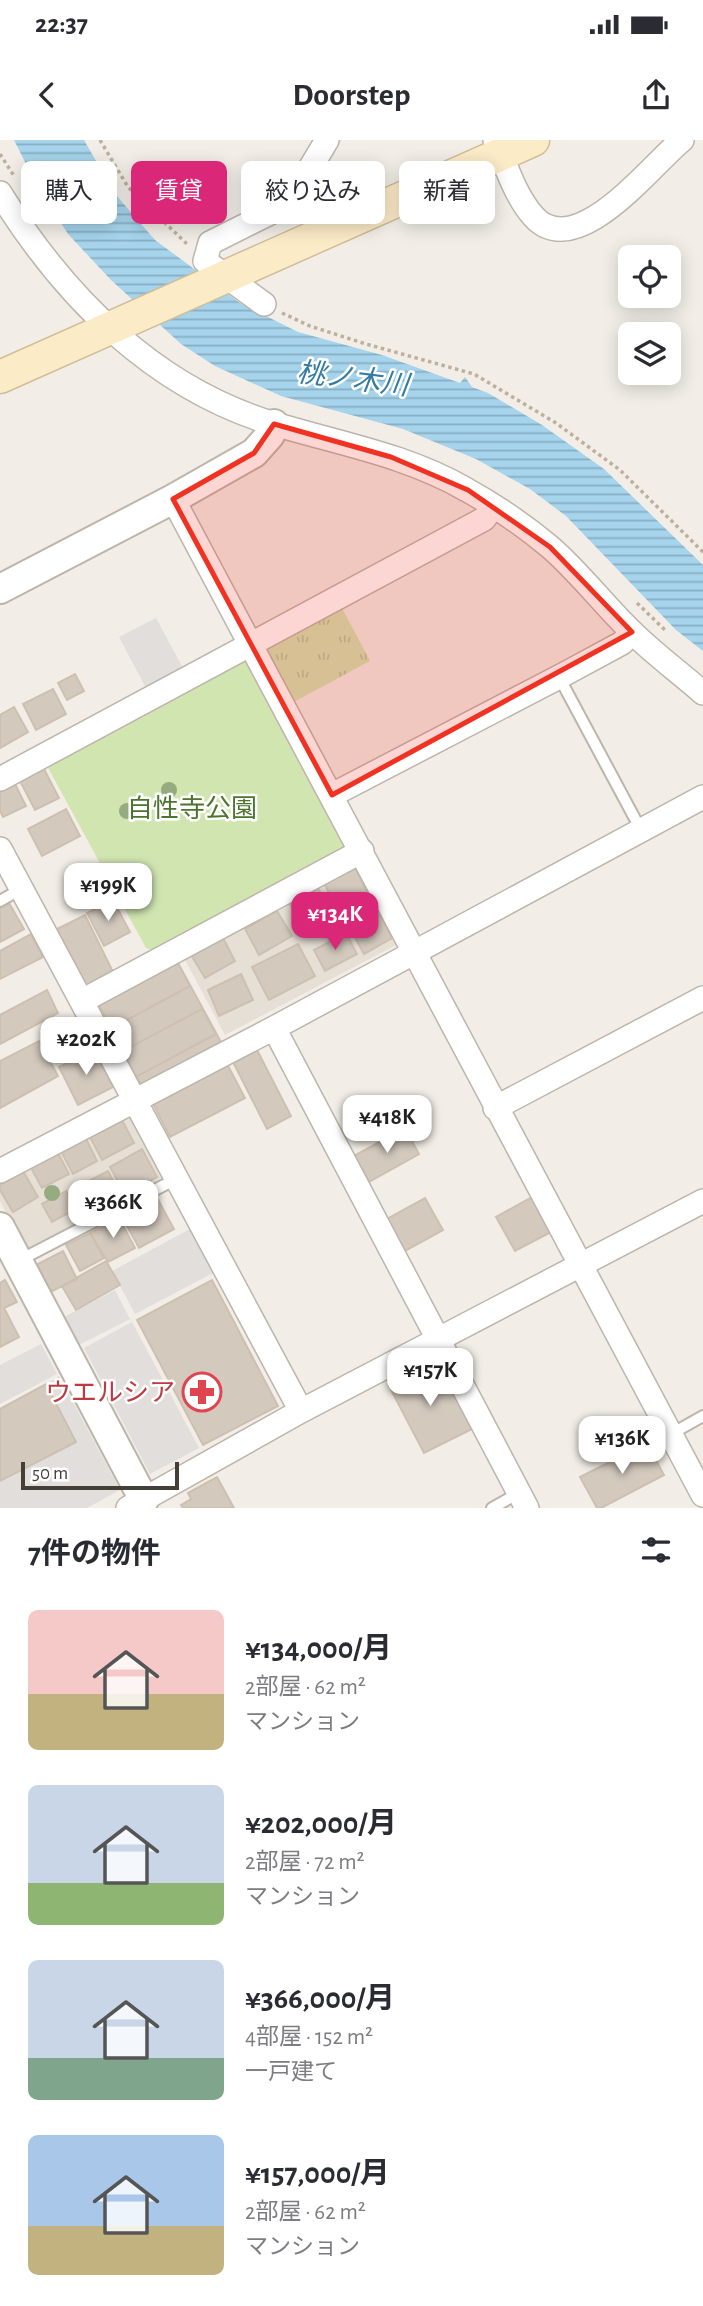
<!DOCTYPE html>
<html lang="ja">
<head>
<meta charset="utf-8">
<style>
	:root { --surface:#fff; --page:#f7f7f7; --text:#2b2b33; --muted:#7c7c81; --accent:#db2777 }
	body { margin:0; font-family:"Alegreya Sans","Noto Sans JP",sans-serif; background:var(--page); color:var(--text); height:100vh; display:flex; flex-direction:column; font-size:26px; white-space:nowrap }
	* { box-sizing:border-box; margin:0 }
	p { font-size:23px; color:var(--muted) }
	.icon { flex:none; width:38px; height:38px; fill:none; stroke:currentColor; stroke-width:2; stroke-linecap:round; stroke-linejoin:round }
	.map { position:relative; height:1368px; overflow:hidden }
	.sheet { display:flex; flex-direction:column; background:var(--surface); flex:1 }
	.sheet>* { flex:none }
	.top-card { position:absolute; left:21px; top:21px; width:662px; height:63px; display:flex; gap:14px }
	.controls { position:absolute; left:618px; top:105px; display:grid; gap:14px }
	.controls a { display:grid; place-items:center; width:63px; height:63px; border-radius:10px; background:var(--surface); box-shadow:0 4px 18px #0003; font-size:35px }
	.scale { position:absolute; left:21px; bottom:18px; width:158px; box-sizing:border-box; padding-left:7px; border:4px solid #453e36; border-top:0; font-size:19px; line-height:24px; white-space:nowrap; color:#453e36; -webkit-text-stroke:5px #fff; paint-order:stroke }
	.price { position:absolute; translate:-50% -60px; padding:0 16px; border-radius:14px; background:#fff; color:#222; font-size:23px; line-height:46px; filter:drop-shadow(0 2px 4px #0008) }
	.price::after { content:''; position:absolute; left:50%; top:42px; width:21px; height:16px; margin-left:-10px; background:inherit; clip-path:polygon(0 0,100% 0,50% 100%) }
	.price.active { background:var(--accent); color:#fff }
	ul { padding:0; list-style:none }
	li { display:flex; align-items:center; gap:21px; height:175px; padding:0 28px }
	li span { display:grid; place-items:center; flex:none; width:196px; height:140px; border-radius:10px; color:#555 }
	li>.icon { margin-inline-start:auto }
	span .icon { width:84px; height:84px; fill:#fffc; stroke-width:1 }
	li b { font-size:30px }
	h2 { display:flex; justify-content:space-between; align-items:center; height:84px; padding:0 28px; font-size:30px }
	.tag { padding:0 24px; border-radius:10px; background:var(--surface); box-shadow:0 4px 18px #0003; font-size:24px; line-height:63px }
	.tag.active { background:var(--accent); color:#fff }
	.status { display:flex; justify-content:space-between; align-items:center; height:49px; padding:0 35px; background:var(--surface); direction:ltr }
	.status svg { height:19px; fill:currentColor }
	header { display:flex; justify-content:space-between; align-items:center; height:91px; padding:0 28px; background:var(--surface); font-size:32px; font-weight:600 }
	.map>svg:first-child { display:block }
	.residential { fill:#e6dfd5 }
	.grass { fill:url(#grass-tufts) }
	.green { fill:#d1e5b1 }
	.parking { fill:#e1dedb }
	.water { fill:url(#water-rules) }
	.building { fill:#d3c9bd; stroke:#cec0b0; stroke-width:2 }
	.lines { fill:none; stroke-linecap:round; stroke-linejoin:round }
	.service-casing { stroke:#bdb5aa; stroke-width:14 }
	.minor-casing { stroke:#bdb5aa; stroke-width:26 }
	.tertiary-casing { stroke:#bdb5aa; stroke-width:32 }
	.secondary-casing { stroke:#d0be98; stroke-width:35 }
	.path { stroke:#beb09c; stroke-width:3.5; stroke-dasharray:3.5 3.5; stroke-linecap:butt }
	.service { stroke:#fff; stroke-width:10 }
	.minor { stroke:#fff; stroke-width:23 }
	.tertiary { stroke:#fff; stroke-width:28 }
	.secondary { stroke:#fcebc7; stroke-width:32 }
	.tree { fill:#97ab80 }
	.marked { fill:#ef3221; fill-opacity:0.2; stroke:#ef3221; stroke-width:5; stroke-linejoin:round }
	.labels { text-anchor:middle; stroke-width:5; stroke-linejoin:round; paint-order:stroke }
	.park-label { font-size:26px; fill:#4c742c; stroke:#fff }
	.health-label { font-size:26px; fill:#be3a42; stroke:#fff; text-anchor:end }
	.water-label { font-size:28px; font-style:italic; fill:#327ba3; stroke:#fff }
</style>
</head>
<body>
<div class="status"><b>22:37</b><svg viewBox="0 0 49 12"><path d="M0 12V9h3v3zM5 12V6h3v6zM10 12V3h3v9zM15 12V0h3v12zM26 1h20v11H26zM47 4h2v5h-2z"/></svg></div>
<header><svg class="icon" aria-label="back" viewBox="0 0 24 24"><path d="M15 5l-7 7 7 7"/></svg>Doorstep<svg class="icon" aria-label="share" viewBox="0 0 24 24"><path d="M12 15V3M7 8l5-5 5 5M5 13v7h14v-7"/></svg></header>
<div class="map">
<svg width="703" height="1368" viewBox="0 0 703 1368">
	<defs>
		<pattern id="grass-tufts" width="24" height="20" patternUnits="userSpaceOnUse" patternTransform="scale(1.75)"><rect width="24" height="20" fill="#d1e5b1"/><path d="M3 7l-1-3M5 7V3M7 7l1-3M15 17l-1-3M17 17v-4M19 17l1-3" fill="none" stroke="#b5c699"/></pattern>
		<pattern id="water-rules" width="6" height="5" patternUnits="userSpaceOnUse" patternTransform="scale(1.75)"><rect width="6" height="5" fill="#a5d4ec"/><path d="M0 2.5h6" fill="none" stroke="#88adc0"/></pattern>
	</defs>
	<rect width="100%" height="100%" fill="#f2eee7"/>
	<!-- residential -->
	<path class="residential" d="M355,728L398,804L225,895L184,818Z
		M128,970L165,1038L30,1109L23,1106L0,1061V1040Z"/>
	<!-- grass -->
	<path class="grass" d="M341,466L370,521L292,563L265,517L269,503Z"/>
	<!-- green -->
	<path class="green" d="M244,519L345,708L153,810L146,808L46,624Z"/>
	<!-- parking -->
	<path class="parking" d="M156,478L184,530L147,550L119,497Z
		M190,1089L213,1133L135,1174L112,1131Z
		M115,1150L130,1179L79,1205L64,1177Z
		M132,1182L199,1308L150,1334L84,1208Z
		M41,1204L57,1234L0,1264V1225Z
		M59,1236L120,1350L87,1368H0V1341L46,1244Z"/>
	<!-- water -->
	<path class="water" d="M14,0H84L115,54L155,100L240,163L298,192L382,215L460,243L465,237L472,247L488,253L542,285L604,329L703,425V511L676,490L566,376L530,349L476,319L403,289L281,256L215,226L181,204L111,140L68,94L36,44Z"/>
	<!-- building -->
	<path class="building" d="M75,534L84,551L67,560L58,543Z
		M53,549L66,574L36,590L23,564Z
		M14,567L28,592L0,608V575Z
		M43,627L59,658L35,670L19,639Z
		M14,642L26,666L3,677L0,671V649Z
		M66,669L80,696L42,716L28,689Z
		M355,728L367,752L336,767L324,743Z
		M318,748L332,773L322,779L311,794L303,791L290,764Z
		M113,760L130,792L104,806L87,773Z
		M9,763L24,789L0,802V768Z
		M277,771L292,796L259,815L245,789Z
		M85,775L114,834L83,849L53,791Z
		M380,775L392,798L364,814L351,790Z
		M346,793L357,814L325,831L314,810Z
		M31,794L43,817L0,839V811Z
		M223,798L235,821L205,838L191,815Z
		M298,804L315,836L269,860L252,827Z
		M178,823L190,846L112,888L99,865Z
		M178,823L221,902L141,945L99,865Z
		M241,834L253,860L219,876L208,850Z
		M47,850L58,873L0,904V875Z
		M202,869L216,894L136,937L123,911Z
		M78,878L91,905L57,921L44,894Z
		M39,901L58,936L0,968V921Z
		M256,908L291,976L267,989L232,920Z
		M94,910L113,947L78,965L59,927Z
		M226,922L245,958L170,997L153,964L155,958Z
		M122,980L134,1003L102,1020L90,997Z
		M405,988L419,1014L369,1042L354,1016Z
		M86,999L97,1021L73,1034L61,1011Z
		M142,1009L157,1037L129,1052L123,1051L110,1027Z
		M58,1013L69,1034L42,1048L31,1028Z
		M23,1031L38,1057L13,1072L0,1050V1045Z
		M108,1031L116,1047L113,1052L115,1058L99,1066L97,1062L85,1068L75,1048Z
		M66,1051L76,1069L52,1082L42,1064Z
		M156,1056L174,1089L139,1108L121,1075Z
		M532,1057L551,1092L515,1111L496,1077Z
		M425,1058L443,1090L405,1111L387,1079Z
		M119,1078L135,1108L108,1122L90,1093Z
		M90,1093L104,1118L80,1131L66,1105Z
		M63,1111L77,1139L52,1151L45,1146L37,1129L38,1124Z
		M106,1121L120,1145L76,1170L62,1146Z
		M5,1140L17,1162L4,1168L19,1197L0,1207V1143Z
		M212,1140L278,1266L203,1305L137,1180Z
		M429,1225L438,1226L472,1289L424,1313L389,1246Z
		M46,1244L76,1302L0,1341V1269Z
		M647,1303L664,1335L601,1368H597L580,1337Z
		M217,1337L234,1368H183L181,1365L191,1359L188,1353Z"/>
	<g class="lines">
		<defs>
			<path id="service" d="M559,537L641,690
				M0,761L21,749
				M20,1120L176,1039
				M671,1294L703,1276
				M492,1368L519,1353"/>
			<path id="minor" d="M495,0C506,25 515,56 534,77C577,123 651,25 682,0
				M0,53C65,158 156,250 278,285C342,304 409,316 467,350C494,365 526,387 550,407C579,432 603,464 631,491C653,513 679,532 703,553
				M264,164L205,121L210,103L272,72L297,50L327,0
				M173,359L703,1355
				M0,639L484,379L493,367
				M332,655L559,537L622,503L632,492
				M0,709L301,1271
				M82,861L362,711
				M274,888L527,1368
				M495,968L703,858
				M0,1031L274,888L703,657
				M128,1368L301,1271L703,1061"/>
			<path id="tertiary" d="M0,449L173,359L254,313L270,295L274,284
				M0,1087L144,1360"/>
			<path id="secondary" d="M0,237L533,0"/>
		</defs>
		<!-- service casing -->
		<use href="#service" class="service-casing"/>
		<!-- minor casing -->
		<use href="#minor" class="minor-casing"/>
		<!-- tertiary casing -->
		<use href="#tertiary" class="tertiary-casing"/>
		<!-- secondary casing -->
		<use href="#secondary" class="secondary-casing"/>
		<!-- path -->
		<path class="path" d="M100,0L128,47L188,105
			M0,14L14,36
			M282,173L310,186L366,204L474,234L556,283L620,330L703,412
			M637,463L667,492"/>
		<!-- service -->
		<use href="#service" class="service"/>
		<!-- minor -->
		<use href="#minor" class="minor"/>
		<!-- tertiary -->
		<use href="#tertiary" class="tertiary"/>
		<!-- secondary -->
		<use href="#secondary" class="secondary"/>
	</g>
	<!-- trees -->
	<g class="tree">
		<circle cx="169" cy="650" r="8"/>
		<circle cx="127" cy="671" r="8"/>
		<circle cx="52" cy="1053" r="8"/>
	</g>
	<!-- marked area -->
	<path class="marked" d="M274,284L391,317L468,350L550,407L632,492L332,655L173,359L254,313Z"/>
	<!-- icons -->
	<defs>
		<symbol id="pharmacy-ring" viewBox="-11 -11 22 22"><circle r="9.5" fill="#fff" stroke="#e0444e" stroke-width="1.5"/><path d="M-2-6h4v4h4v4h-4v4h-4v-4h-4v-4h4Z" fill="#e0444e"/></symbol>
	</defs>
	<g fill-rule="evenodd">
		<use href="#pharmacy-ring" x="180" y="1230" width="44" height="44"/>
	</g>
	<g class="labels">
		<!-- park labels -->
		<g class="park-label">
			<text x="192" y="677">自性寺公園</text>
		</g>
		<!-- health labels -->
		<g class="health-label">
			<text x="175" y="1261">ウエルシア</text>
		</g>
		<!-- water labels -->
		<g class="water-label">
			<text transform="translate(353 238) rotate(7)" y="10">桃ノ木川</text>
		</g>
	</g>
</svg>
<div class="controls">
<a><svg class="icon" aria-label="locate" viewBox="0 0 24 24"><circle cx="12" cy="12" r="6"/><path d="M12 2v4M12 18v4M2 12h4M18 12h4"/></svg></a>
<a><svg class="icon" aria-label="layers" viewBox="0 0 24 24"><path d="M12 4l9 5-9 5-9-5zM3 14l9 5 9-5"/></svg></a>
</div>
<div class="scale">50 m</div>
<b class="price" style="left:108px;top:783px">¥199K</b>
<b class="price active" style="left:335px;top:812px">¥134K</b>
<b class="price" style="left:86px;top:937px">¥202K</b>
<b class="price" style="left:387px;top:1015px">¥418K</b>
<b class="price" style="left:113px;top:1100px">¥366K</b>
<b class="price" style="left:430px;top:1268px">¥157K</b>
<b class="price" style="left:622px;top:1336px">¥136K</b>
<div class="top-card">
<a class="tag">購入</a>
<a class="tag active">賃貸</a>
<a class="tag">絞り込み</a>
<a class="tag">新着</a>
</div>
</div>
<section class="sheet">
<h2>7件の物件<svg class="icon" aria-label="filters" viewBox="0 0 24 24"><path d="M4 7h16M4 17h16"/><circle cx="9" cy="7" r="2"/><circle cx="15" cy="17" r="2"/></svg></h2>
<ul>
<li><span style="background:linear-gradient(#f6c9c9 60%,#c2b280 0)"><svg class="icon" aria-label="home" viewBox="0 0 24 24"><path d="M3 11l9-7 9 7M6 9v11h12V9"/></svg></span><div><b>¥134,000/月</b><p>2部屋 · 62 m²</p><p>マンション</p></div></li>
<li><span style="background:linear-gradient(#c9d6e8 70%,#8fb573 0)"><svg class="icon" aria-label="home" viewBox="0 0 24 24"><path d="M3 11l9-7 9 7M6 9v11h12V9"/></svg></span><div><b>¥202,000/月</b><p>2部屋 · 72 m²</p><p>マンション</p></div></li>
<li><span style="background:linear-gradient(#c9d6e8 70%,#7fa58c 0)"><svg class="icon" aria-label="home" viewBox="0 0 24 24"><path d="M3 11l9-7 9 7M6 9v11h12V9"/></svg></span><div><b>¥366,000/月</b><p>4部屋 · 152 m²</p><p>一戸建て</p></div></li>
<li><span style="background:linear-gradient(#a9c7e8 65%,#c2b280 0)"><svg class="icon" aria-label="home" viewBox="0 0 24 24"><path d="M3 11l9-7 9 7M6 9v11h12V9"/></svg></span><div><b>¥157,000/月</b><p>2部屋 · 62 m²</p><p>マンション</p></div></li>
</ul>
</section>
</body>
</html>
